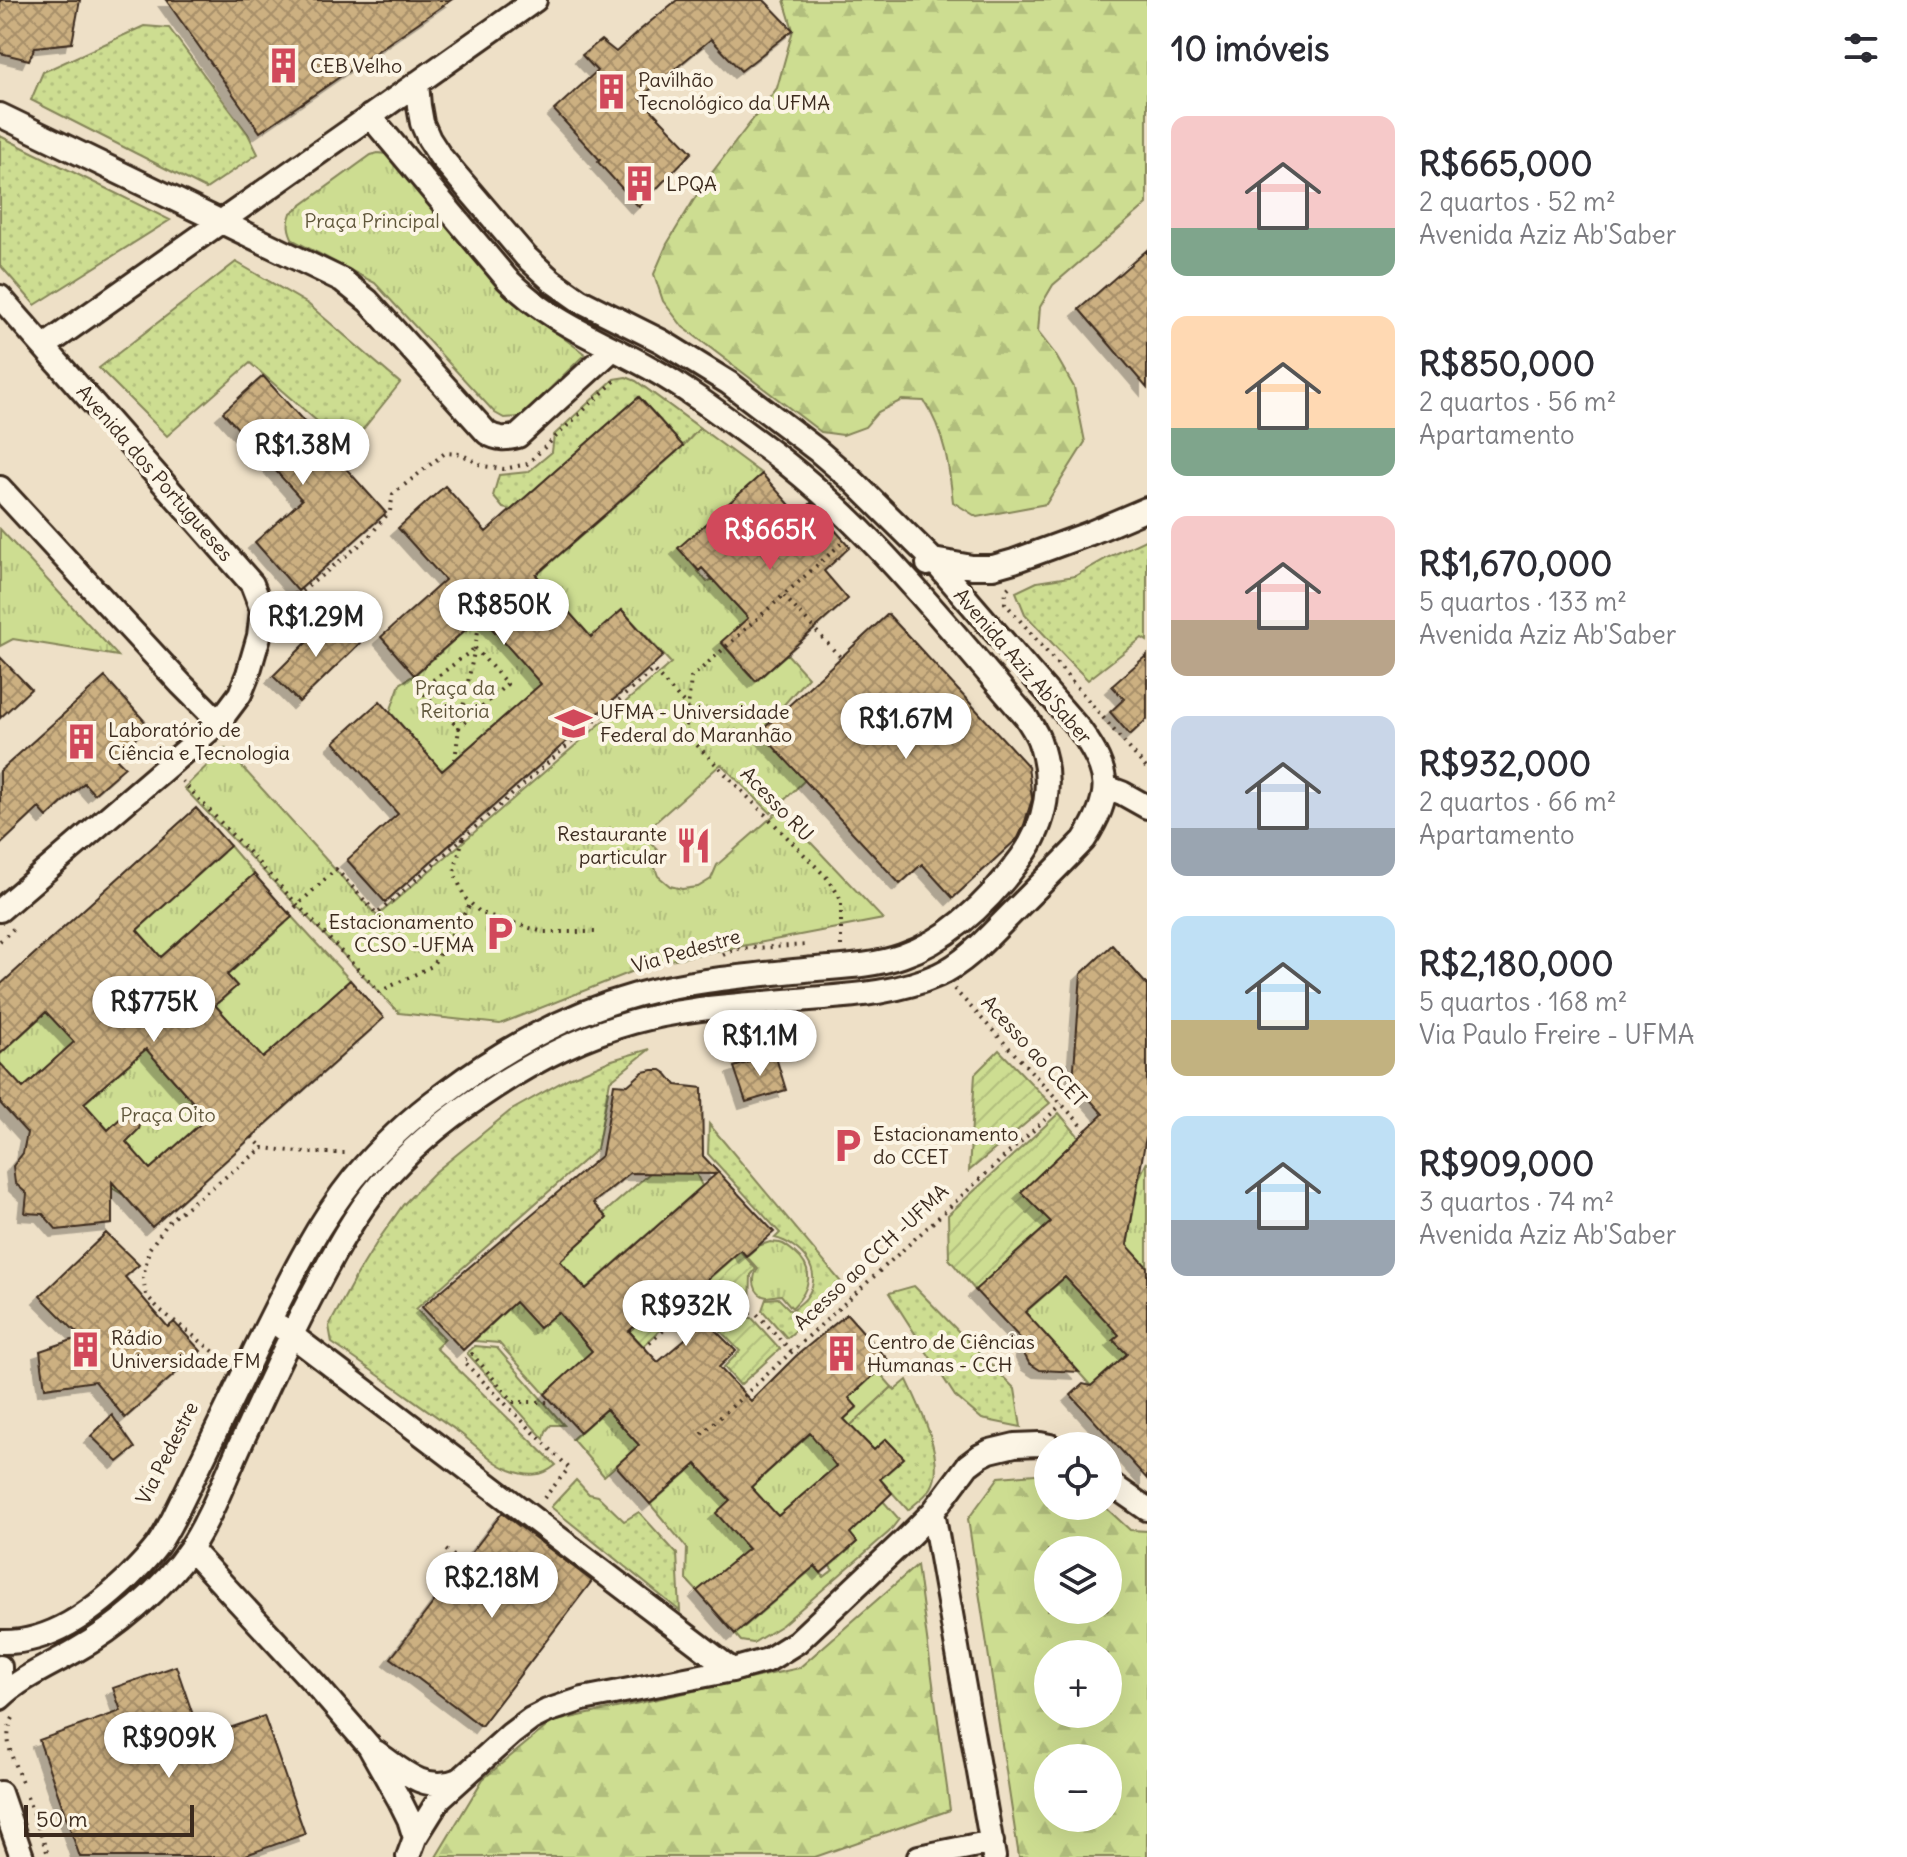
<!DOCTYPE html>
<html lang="pt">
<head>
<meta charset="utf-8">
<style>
	:root { --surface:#fff; --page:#f7f7f7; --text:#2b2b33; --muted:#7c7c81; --accent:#d1495b }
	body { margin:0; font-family:Delius,sans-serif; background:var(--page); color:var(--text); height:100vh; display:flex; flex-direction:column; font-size:30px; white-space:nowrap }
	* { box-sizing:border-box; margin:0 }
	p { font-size:26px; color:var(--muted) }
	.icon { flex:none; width:44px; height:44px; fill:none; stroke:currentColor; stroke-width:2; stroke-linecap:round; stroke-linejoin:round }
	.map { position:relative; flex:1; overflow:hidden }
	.panel { display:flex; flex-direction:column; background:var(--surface); width:760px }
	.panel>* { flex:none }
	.buttons { position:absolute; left:1034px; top:1432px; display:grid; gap:16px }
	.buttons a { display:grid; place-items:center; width:88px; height:88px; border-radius:50%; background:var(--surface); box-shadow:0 8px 32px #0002; font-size:40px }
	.scale { position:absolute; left:24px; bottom:20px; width:170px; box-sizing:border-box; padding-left:8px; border:4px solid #3b2a1e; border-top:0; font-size:22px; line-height:28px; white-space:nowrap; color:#3b2a1e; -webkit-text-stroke:6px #fcf5e5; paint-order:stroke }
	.price { position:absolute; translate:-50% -68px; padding:0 18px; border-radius:28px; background:#fff; color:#222; font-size:26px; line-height:52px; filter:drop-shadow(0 2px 4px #0008) }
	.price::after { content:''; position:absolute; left:50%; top:48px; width:24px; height:18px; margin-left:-12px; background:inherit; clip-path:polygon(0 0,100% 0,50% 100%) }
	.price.active { background:var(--accent); color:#fff }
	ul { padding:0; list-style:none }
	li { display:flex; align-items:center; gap:24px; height:200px; padding:0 24px }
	li span { display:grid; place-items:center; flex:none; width:224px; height:160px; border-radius:16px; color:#555 }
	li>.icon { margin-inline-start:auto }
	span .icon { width:96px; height:96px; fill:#fffc; stroke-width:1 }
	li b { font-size:34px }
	h2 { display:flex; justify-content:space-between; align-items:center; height:96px; padding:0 24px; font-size:34px }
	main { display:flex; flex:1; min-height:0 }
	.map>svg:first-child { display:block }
	.grass { fill:url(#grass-dots); stroke:#848458; stroke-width:2 }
	.forest { fill:url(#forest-firs); stroke:#848458; stroke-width:2; fill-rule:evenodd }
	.park { fill:url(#park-tufts); stroke:#848458; stroke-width:2 }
	.garden { fill:url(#garden-furrows); stroke:#848458; stroke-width:2 }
	.building { fill:url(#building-cross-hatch); stroke:#3b2a1e; stroke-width:2; fill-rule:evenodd; filter:url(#shadow) }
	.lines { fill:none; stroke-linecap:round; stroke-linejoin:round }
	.minor-casing { stroke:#3b2a1e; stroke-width:28 }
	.path { stroke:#3b2a1e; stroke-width:4; stroke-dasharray:2 6; stroke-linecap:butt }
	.minor { stroke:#fcf5e5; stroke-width:22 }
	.labels { text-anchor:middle; stroke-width:8; stroke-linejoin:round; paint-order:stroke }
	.poi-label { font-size:20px; fill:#3b2a1e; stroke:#fcf5e5; text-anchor:start }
	.park-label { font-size:20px; fill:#60573b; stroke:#fcf5e5 }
	.street-label { font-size:20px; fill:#3b2a1e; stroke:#fcf5e5 }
</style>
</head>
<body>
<main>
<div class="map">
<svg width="1147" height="1857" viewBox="0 0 1147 1857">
	<defs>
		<pattern id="grass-dots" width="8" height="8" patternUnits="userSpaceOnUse" patternTransform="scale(2)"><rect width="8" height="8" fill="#cddd91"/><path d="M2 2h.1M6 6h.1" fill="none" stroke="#b1be7d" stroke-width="1.8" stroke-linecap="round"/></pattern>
		<pattern id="forest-firs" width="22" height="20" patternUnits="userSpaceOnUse" patternTransform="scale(2)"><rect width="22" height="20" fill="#cddd91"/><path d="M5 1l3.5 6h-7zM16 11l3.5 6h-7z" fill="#b1be7d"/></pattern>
		<pattern id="park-tufts" width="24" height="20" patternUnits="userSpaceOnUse" patternTransform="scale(2)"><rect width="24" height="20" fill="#cddd91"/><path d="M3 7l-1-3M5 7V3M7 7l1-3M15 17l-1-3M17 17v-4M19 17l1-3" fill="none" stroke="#b1be7d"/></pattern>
		<pattern id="garden-furrows" width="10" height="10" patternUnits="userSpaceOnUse" patternTransform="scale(2)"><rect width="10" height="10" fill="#cddd91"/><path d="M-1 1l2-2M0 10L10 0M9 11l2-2" fill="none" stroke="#b1be7d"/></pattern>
		<pattern id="building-cross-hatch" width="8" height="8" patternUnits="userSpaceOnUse" patternTransform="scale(2)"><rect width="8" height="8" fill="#ccb081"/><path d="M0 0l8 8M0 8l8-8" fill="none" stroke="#a78f69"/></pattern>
		<filter id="shadow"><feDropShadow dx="-7" dy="7" stdDeviation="0" flood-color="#0004"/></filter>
	</defs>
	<rect width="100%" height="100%" fill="#eee0c7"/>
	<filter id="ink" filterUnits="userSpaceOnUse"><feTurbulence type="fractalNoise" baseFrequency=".0125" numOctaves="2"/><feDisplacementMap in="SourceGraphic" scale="16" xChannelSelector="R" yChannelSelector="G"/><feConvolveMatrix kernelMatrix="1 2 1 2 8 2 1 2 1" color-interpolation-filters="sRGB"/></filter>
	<g filter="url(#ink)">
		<!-- grass -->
		<path class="grass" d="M144,26L169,28L248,134L258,154L206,189L31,100L43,72Z
			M0,136L170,220L35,305L0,265Z
			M236,262L308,304L400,383L348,448L250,363L167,436L99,368Z
			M626,377L636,381L700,428L683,446L639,397L511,510L503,508L493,496L499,475L528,472L552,452L554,435L614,379Z
			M1147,539V641L1142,638L1088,680L1067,659L1025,614L1016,592L1037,582L1075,576L1109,557Z
			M650,1049L610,1081L597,1149L416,1309L445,1339L436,1348L556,1465C542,1477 528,1477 510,1470C491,1462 476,1445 460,1433C417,1403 375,1372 332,1343L329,1326L355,1278L379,1239L403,1205L434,1173L510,1111L569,1078L612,1060Z
			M709,1124L845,1287L787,1338L762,1310L766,1299L778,1298L791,1311C796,1307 802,1303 806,1298C826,1272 800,1244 775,1238L780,1233L708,1154Z
			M914,1286L1015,1389L1021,1427L982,1419L955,1396L889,1293Z
			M475,1346L497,1348L564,1425H551L546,1431L544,1439L467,1353Z
			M907,1380C919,1405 947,1462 931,1488C926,1496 915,1504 908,1510L880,1479L904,1458L886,1439L874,1450L859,1435L824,1450L892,1387L895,1390Z
			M576,1480L589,1494L598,1496L624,1521L639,1512L677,1554L680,1611L551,1507Z"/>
		<!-- forest -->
		<path class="forest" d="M784,0H1147V204L1053,285L1040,307L1038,332L1055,354L1074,387L1085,442L1046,504L977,517L953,502C949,466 945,433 924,401L902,400L878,412L865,427L843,435L821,432L683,327L663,301L654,274L667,244L704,183L777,88L793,30Z
			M1048,1473V1506H1104L1130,1530L1147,1531V1857H1019L968,1519L999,1477ZM1108,1550V1610H1048V1550ZM1048,1654H1108V1714H1048ZM1048,1758H1108V1818H1048Z
			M917,1565L950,1810L815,1857H436L483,1779L552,1722L799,1668Z"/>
		<!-- park -->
		<path class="park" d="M378,153L386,154L514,301L585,354L521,417L504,418L495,413L375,283L293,240C288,230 287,223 291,213L371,155Z
			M700,428L762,474L679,548L707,582L713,579L748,618L721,642L755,681L787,654L808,677L761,731L805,780L771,813L721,764L642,834L657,849L653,862L658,876L670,886L682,889L698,887L711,879L717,865L780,810L883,919L654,963L500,1024L399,1013L184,788L225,748L377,916L671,663L622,610L591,637L536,575L683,446Z
			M0,529L118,656L13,639L0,646Z
			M481,616L541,684L442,771L390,712L400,684L414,675Z
			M230,846L254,874L161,957L137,930Z
			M292,917L350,980L263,1058L215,1005L237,986L227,975Z
			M140,983L23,1088L0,1069V1054L46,1012L55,1021Z
			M163,1034L175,1047L157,1062L186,1094L210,1115L122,1194L112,1188V1182H119L133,1158L135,1152L130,1146H126L125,1143L139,1129L141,1121L134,1113L125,1114L108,1130L84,1103Z
			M1147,1162V1267L1127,1246L1139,1178Z
			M694,1169L702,1186L574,1299L578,1280L568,1270L557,1279L549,1271L606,1219L603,1214L650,1173Z
			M770,1242C774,1243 779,1242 783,1244C785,1245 792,1250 794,1252C816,1270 810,1290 792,1308L781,1295C779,1295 768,1297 767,1297C753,1295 751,1278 758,1269L746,1256L758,1246Z
			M1065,1277L1100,1314L1130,1325L1114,1340L1127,1354L1091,1386L1025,1312Z
			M515,1302L558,1312L592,1351L545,1394L499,1343L474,1341Z
			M878,1371L892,1387L825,1449L836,1466L778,1516L751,1487L812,1432L838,1424L857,1408L849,1398Z
			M606,1409L639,1445L604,1476L572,1439Z
			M696,1464L730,1500L717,1513L748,1549L697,1591L686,1579L687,1548L650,1504Z
			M883,1501L899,1519L889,1532L782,1625L753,1643L741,1641L735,1634L815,1566L824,1577L833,1570L822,1557L837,1560L857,1542L850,1533Z"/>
		<!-- garden -->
		<path class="garden" d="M999,1050L1050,1103L969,1171L975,1074Z
			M1059,1113L1079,1137L1021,1192L1051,1222L975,1290L949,1259L948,1215Z
			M731,1241L756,1269L751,1275L750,1308L687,1306L643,1346L629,1331L677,1288L687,1298C705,1282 717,1262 731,1241Z
			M706,1316L752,1318L780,1349L740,1385L724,1367L740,1351Z"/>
		<!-- building -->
		<path class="building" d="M0,0H80L72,43L35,47L29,60L0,53Z
			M166,0H451L260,132Z
			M677,0H764L793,30L741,71L711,39L640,98L692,152L639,207L598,162L600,160L554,110L597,71L582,55L601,40L616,52L640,30Z
			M1147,250V388L1079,309Z
			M263,376L386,513L298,591L255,542L302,500L223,412Z
			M639,397L683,446L536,575L591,637L622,610L663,656L385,902L347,860L398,814L334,742L380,701L442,771L541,684L481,616L414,675L381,637L445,580L398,528L445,486L486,532Z
			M762,474L799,515L811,503L850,547L824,571L848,599L756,681L721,642L748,618L702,568L699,571L678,548Z
			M888,614L1028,766L1032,799L1024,825L1018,838L953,898L922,864L900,884L760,732Z
			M333,616L360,643L299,702L273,676Z
			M1147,655V719L1130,735L1110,712L1124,699L1112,686Z
			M0,657L31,689L0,718Z
			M105,677L149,726L115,757L125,767L94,794L84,783L47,817L39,808L0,845V771Z
			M196,808L230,846L137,930L161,957L254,874L292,917L227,975L237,986L215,1005L263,1058L350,980L384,1018L152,1227L112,1182V1224L57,1230L43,1214L25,1213L27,1194L15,1183L13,1166L23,1153L27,1133L0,1103V1063L23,1088L74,1042L46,1012L0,1054V985ZM146,1049L207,1118L150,1169L126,1142L139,1129L141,1121L134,1113L125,1114L108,1130L84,1103Z
			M1112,945L1147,985V1131L1127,1245L1147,1267V1479L1071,1395L1083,1384L1091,1386L1127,1354L1113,1340L1119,1335L1065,1277L1025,1312L1079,1372L1040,1370L1029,1363L1023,1352L1022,1340L975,1290L1051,1222L1021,1192L1103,1114L1073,1081L1081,974Z
			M775,1054L786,1090L746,1102L734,1067Z
			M653,1070H661L667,1074L676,1085L702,1088L703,1156L774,1232L746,1256L741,1250L686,1298L677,1288L629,1331L658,1362L706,1321L736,1351L719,1367L751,1401L796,1356L847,1314L889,1361L849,1398L857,1407L844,1419L874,1450L886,1439L904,1458L880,1479L892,1493L850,1533L857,1542L821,1573L815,1566L735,1634L697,1591L748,1549L716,1513L730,1500L696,1464L650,1504L616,1466L639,1445L606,1409L580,1432L545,1394L592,1351L558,1312L539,1328L515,1302L463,1350L422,1307L602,1155L614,1084L628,1085L643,1072ZM630,1173L716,1174L586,1289L560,1261L607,1218L593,1203ZM810,1433L836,1466L778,1516L751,1487Z
			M106,1233L139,1265L125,1277L168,1327L174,1322L201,1351L125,1418L95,1381L45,1388L40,1351L81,1337L40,1296Z
			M112,1415L135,1448L118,1462L91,1436Z
			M502,1513L592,1581L481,1726L391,1658Z
			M176,1666L201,1738L264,1716L305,1834L240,1857H80L39,1740L121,1711L113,1688Z"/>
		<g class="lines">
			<defs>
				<path id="minor" d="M0,115L342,280L368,301L487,433C498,440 507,439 518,436L613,349
					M0,297L252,584L262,610L259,636L248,674L240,694L219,722L0,910
					M45,346L535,0
					M0,488L181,684L219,722
					M928,564L933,560L972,567H993L1014,561L1088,534L1147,509
					M1106,787L1122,793L1147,807
					M281,1327L732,1670
					M1108,1482L1147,1509
					M933,1512L994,1857
					M190,1549L315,1684L369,1746L400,1801L409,1819L415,1838
					M0,1642C50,1644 92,1612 127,1579C137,1569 148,1558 157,1546C163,1538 168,1528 173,1519C201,1462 229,1405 256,1348C285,1290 313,1229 354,1178C380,1147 412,1117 445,1093C502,1050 567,1014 636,995C691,980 748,976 805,970C837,967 871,967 902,956C951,939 991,899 1021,858C1047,823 1054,781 1039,740C1036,732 1030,724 1026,717C944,623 866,521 765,447C728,420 691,391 650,368C598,339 551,323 507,279L370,116
					M0,1667V1689
					M0,1698C22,1677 49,1666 75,1651C115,1629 164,1588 190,1549C211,1517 225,1478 241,1443C265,1391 288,1340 315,1289C334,1253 354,1215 381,1183C409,1150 445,1120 481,1096C528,1064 578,1037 633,1022C682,1008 735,1006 786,1001C837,996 891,996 938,975C966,963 990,935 1011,914C1036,889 1060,865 1084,840C1113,795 1111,773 1080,730L933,560L853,481L817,450L729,383L661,341L579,300L552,281L526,257L440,156L429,139L422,123L419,106L417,83
					M376,1752C401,1770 426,1794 459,1780
					M0,1793L22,1857
					M408,1857L415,1838L440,1798L511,1734L531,1719L547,1711L583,1699L732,1670L768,1660L797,1642L905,1540L933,1512L968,1465L980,1456L990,1451L1015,1445L1040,1444L1050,1446
					M919,1857L992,1842"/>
			</defs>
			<!-- minor casing -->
			<use href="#minor" class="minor-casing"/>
			<!-- path -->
			<path class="path" d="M1009,587L1006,590L1005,603L1147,769
				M784,596L841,658
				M281,601L282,598L301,592L367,539L390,511L393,494L445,453L461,454L483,466L504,469L527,464L619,377
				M475,648L507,684L459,728L420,690Z
				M455,760L459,728L481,616
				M182,781L379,992L432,966L471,903
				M463,838L454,872L465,898L481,913L543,932H596
				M289,913L336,869L377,914L653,670L688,708
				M0,941L13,929
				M841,946V900L830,881L695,743L686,727L691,678L842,543
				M723,955L736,949L809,945
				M954,989L1086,1130
				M252,1137L263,1148
				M644,1348L685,1311L756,1313L792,1352
				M226,1361L160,1310L146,1295L143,1278L149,1249L171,1219L263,1148L308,1153H345
				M702,1434L1062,1104
				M544,1498L569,1468L463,1361L472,1354L514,1402H553
				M446,1550L463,1563
				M13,1718C1,1739 15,1764 23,1785
				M27,1797L49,1857"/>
			<!-- minor -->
			<use href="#minor" class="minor"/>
		</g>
	</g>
	<!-- icons -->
	<defs>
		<symbol id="building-bare" viewBox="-9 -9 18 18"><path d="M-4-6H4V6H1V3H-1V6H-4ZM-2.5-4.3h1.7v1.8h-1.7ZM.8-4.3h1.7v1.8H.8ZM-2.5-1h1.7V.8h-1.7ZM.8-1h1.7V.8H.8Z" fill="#d1495b" stroke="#fcf5e5" stroke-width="2.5" paint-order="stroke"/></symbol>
		<symbol id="university-bare" viewBox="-9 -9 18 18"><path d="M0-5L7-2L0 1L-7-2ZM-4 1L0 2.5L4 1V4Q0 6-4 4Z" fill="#d1495b" stroke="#fcf5e5" stroke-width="2.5" paint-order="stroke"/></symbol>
		<symbol id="restaurant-bare" viewBox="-9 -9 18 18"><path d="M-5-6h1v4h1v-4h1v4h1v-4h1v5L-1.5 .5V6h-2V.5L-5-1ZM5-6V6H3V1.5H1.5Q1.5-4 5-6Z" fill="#d1495b" stroke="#fcf5e5" stroke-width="2.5" paint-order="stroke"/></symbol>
		<symbol id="parking-bare" viewBox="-9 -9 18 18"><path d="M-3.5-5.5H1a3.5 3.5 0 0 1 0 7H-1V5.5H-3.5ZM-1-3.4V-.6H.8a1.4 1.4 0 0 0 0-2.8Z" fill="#d1495b" stroke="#fcf5e5" stroke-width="2.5" paint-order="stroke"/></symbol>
	</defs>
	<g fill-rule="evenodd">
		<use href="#building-bare" x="258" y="40" width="51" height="51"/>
		<use href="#building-bare" x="586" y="66" width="51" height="51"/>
		<use href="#building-bare" x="614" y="158" width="51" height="51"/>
		<use href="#university-bare" x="548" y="698" width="51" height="51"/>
		<use href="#building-bare" x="56" y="716" width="51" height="51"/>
		<use href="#restaurant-bare" x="668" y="820" width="51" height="51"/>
		<use href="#parking-bare" x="474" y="908" width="51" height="51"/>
		<use href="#parking-bare" x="822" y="1120" width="51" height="51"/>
		<use href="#building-bare" x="60" y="1324" width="51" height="51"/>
		<use href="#building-bare" x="816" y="1328" width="51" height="51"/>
	</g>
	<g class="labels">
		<!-- poi labels -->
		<g class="poi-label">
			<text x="310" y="73">CEB Velho</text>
			<text x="638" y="87">Pavilhão<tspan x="638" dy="23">Tecnológico da UFMA</tspan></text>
			<text x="666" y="191">LPQA</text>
			<text x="600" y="719">UFMA - Universidade<tspan x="600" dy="23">Federal do Maranhão</tspan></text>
			<text x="108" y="737">Laboratório de<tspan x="108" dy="23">Ciência e Tecnologia</tspan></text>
			<text x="667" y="841" text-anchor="end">Restaurante<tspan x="667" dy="23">particular</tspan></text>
			<text x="474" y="929" text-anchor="end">Estacionamento<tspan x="474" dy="23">CCSO -UFMA</tspan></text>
			<text x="873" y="1141">Estacionamento<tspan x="873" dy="23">do CCET</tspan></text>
			<text x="111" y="1345">Rádio<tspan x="111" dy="23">Universidade FM</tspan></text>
			<text x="867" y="1349">Centro de Ciências<tspan x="867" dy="23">Humanas - CCH</tspan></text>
		</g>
		<!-- park labels -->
		<g class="park-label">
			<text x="372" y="228">Praça Principal</text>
			<text x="455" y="695">Praça da<tspan x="455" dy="23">Reitoria</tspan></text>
			<text x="168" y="1122">Praça Oito</text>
		</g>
		<!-- street labels -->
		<g class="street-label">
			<text transform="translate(155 473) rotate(49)" y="7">Avenida dos Portugueses</text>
			<text transform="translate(1023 666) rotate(49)" y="7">Avenida Aziz Ab'Saber</text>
			<text transform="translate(777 804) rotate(46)" y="7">Acesso RU</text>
			<text transform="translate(686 951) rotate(-16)" y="7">Via Pedestre</text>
			<text transform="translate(1034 1051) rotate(47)" y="7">Acesso ao CCET</text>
			<text transform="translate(871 1257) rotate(-43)" y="7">Acesso ao CCH -UFMA</text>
			<text transform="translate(167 1453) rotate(-63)" y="7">Via Pedestre</text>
		</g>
	</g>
</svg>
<div class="buttons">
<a><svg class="icon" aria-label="locate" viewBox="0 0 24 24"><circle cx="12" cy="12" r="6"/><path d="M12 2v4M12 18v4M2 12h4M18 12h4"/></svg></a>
<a><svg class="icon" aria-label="layers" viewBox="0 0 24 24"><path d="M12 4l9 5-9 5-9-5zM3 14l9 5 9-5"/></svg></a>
<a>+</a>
<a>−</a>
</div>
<div class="scale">50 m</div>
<b class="price" style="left:303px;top:487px">R$1.38M</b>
<b class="price active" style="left:770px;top:572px">R$665K</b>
<b class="price" style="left:504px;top:647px">R$850K</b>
<b class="price" style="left:316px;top:659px">R$1.29M</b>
<b class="price" style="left:906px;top:761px">R$1.67M</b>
<b class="price" style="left:154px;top:1044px">R$775K</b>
<b class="price" style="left:760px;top:1078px">R$1.1M</b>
<b class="price" style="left:686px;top:1348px">R$932K</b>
<b class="price" style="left:492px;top:1620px">R$2.18M</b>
<b class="price" style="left:169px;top:1780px">R$909K</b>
</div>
<section class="panel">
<h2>10 imóveis<svg class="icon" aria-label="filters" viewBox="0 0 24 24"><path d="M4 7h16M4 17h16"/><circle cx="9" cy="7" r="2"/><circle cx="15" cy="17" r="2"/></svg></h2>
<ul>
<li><span style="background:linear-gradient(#f6c9c9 70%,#7fa58c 0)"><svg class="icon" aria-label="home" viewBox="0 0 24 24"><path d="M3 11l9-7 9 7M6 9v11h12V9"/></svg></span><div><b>R$665,000</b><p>2 quartos · 52 m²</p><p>Avenida Aziz Ab'Saber</p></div></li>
<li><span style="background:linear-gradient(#ffd9b3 70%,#7fa58c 0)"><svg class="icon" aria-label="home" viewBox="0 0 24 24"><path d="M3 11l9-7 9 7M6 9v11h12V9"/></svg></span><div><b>R$850,000</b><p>2 quartos · 56 m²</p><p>Apartamento</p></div></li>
<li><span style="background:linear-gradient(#f6c9c9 65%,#b9a48a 0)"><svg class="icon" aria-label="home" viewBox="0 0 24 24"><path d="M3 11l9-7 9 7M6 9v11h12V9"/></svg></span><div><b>R$1,670,000</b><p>5 quartos · 133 m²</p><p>Avenida Aziz Ab'Saber</p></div></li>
<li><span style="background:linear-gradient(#c9d6e8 70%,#9aa5b1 0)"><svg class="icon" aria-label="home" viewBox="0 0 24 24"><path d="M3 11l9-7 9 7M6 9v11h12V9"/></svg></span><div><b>R$932,000</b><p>2 quartos · 66 m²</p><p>Apartamento</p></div></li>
<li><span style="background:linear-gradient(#bfe0f5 65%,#c2b280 0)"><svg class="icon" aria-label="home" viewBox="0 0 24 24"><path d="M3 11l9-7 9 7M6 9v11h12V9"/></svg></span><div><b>R$2,180,000</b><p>5 quartos · 168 m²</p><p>Via Paulo Freire - UFMA</p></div></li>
<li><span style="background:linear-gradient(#bfe0f5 65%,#9aa5b1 0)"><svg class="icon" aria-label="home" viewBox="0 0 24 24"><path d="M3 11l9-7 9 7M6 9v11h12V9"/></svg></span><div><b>R$909,000</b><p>3 quartos · 74 m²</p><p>Avenida Aziz Ab'Saber</p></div></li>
</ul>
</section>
</main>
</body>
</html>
